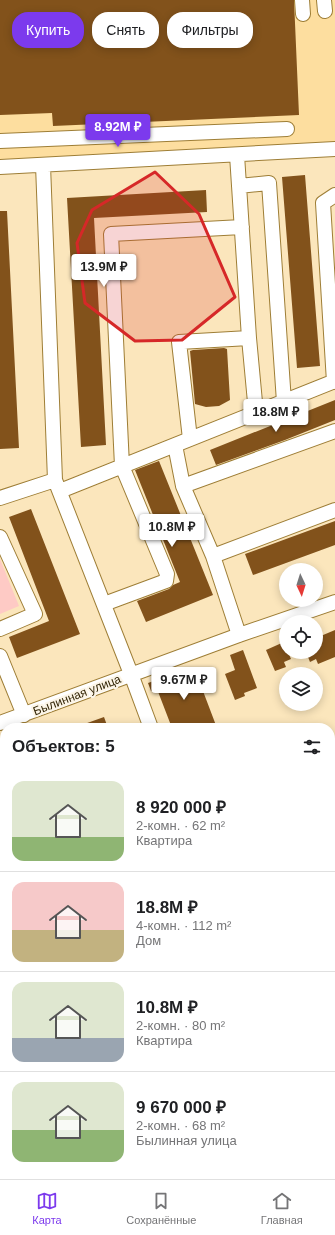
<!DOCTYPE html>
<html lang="ru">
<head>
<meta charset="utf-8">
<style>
	:root { --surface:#fff; --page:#f6f6f6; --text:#202124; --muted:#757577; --line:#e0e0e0; --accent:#7c3aed }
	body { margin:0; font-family:Arial,sans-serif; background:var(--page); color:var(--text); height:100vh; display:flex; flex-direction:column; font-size:15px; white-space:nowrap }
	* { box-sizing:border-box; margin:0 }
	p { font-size:13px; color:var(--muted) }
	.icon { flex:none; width:22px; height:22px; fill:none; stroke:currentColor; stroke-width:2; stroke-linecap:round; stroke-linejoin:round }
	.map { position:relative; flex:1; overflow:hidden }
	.sheet { position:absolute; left:0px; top:723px; width:335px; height:456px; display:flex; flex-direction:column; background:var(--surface); border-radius:16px 16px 0 0; box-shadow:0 2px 10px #0003 }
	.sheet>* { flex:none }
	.banner { position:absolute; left:12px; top:12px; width:311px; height:36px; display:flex; gap:8px }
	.needle { width:26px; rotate:176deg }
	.fabs { position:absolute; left:279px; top:563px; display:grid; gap:8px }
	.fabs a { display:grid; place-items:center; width:44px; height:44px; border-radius:50%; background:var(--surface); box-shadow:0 2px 10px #0003; font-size:20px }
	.price { position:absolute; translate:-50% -34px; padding:0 9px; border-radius:4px; background:#fff; color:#222; font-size:13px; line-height:26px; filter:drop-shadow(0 1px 2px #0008) }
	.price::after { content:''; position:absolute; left:50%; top:24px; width:12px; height:9px; margin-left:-6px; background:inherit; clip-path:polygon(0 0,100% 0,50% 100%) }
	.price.on { background:var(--accent); color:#fff }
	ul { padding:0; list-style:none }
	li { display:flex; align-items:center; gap:12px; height:100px; padding:0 12px }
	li+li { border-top:1px solid var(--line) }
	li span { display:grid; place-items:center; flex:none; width:112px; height:80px; border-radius:12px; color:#555 }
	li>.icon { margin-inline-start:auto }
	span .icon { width:48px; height:48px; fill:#fffc; stroke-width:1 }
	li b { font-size:17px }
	h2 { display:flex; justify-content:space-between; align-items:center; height:48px; padding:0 12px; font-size:17px }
	.chip { padding:0 14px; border-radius:16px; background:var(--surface); box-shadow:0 2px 10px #0003; font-size:14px; line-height:36px }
	.chip.on { background:var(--accent); color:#fff }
	.tab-bar { display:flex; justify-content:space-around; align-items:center; height:56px; border-top:1px solid var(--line); background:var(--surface); font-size:11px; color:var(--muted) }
	.tab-bar a { display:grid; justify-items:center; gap:2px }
	.tab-bar .on { color:var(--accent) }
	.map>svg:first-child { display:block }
	.built { fill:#fdde9f }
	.green { fill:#fecac5 }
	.building { fill:#82521b }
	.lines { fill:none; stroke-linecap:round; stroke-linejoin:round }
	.minor-casing { stroke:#9e7e36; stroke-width:16 }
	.major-casing { stroke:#9e7e36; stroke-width:18 }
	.minor { stroke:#fff; stroke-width:14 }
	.major { stroke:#fff; stroke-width:17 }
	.marked { fill:#d62828; fill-opacity:0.2; stroke:#d62828; stroke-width:3; stroke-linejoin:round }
	.labels { text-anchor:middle; stroke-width:4; stroke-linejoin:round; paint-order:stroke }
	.street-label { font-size:12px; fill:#332607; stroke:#fcf5e7 }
</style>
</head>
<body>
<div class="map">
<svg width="335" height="1179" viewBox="0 0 335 1179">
	<rect width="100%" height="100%" fill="#fbe6bc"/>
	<!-- built -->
	<path class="built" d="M0,0H335V144L0,161Z"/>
	<!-- green -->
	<path class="green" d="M0,559L19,606L0,614Z"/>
	<!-- building -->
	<path class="building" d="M0,0H294L299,115L53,126L52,113L0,115Z
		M305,175L320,366L297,368L282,177Z
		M206,190L207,212L94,218L106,445L81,447L67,198Z
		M0,211H7L19,448L0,449Z
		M224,348L227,349L230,400L219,406L206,407L195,404L190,351L193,350Z
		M335,400V420L285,440L216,465L210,450Z
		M159,461L213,595L146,622L137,601L169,589L173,585L180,582L135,470Z
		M31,509L80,634L17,658L9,637L49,621L9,517Z
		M335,521V545L253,575L245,554Z
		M335,630V657L318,664L316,659L310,662L306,652H316V638Z
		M284,642L286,647V652H288L291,659L284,662L286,667L275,671L266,650Z
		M243,650L257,688L244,693L245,696L235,700L225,674L235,670L230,655Z
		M195,670L217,728H172L157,689L151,691L148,683L179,672L181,675Z
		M104,717L108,728H76V727Z"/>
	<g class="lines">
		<defs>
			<path id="minor" d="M302,0L303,14
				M324,0L325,11
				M0,141L287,129
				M237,155L249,338L256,413
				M43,165L55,480L131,674L151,728
				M0,167L335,149
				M239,186L269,183L284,402
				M334,382L323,203L335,195
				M190,439L179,342L249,338
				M175,445L183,486L213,556L239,635
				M183,486L335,431
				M60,491L335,381
				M0,498L55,480
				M0,537L35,614L0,629
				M213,556L335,510
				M104,604L166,581L167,574L122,466L111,234L242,227
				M0,656L24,715
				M0,723L239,635L335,602
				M330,760L335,758
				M0,802L5,800
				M0,846L5,857
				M330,908L335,906
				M0,965L5,963
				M0,1012L5,1025
				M330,1067L335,1065
				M330,1147L335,1145
				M64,1174L66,1179
				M317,1174L319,1179
				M0,1177L32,1174
				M245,1179L259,1174"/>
			<path id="major" d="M0,1150V1169"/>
		</defs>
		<!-- minor casing -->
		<use href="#minor" class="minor-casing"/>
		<!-- major casing -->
		<use href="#major" class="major-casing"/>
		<!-- minor -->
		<use href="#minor" class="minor"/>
		<!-- major -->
		<use href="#major" class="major"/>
	</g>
	<!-- marked area -->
	<path class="marked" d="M155,172L199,214L235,297L182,340L135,341L85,303L77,243L92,210Z"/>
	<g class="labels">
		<!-- street labels -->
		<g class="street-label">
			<text transform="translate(77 695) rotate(-21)" y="4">Былинная улица</text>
		</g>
	</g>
</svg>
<div class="fabs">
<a><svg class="needle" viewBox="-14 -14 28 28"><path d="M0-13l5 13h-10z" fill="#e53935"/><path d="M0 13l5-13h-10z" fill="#757577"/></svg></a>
<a><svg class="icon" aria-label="locate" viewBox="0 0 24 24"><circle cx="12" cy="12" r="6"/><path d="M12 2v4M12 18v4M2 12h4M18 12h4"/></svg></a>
<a><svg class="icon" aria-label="layers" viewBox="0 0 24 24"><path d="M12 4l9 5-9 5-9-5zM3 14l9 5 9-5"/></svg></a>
</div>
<b class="price on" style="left:118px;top:148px">8.92M ₽</b>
<b class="price" style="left:104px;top:288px">13.9M ₽</b>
<b class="price" style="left:276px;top:433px">18.8M ₽</b>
<b class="price" style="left:172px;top:548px">10.8M ₽</b>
<b class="price" style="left:184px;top:701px">9.67M ₽</b>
<div class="banner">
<a class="chip on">Купить</a>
<a class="chip">Снять</a>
<a class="chip">Фильтры</a>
</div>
<section class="sheet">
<h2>Объектов: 5<svg class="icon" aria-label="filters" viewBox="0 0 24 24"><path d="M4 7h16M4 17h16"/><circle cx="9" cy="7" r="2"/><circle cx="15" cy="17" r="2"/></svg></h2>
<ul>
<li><span style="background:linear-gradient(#dfe7d0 70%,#8fb573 0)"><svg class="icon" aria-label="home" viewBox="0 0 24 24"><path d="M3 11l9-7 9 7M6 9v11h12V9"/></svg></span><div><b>8 920 000 ₽</b><p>2-комн. · 62 m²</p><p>Квартира</p></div></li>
<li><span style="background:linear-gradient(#f6c9c9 60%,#c2b280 0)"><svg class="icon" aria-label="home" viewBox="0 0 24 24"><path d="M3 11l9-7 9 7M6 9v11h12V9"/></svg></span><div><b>18.8M ₽</b><p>4-комн. · 112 m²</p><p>Дом</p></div></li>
<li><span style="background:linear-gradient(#dfe7d0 70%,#9aa5b1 0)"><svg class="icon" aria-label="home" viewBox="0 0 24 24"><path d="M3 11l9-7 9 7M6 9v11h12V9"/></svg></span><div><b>10.8M ₽</b><p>2-комн. · 80 m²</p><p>Квартира</p></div></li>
<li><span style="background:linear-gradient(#dfe7d0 60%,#8fb573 0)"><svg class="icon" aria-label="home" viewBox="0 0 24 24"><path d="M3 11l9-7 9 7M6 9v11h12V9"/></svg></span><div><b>9 670 000 ₽</b><p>2-комн. · 68 m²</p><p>Былинная улица</p></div></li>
</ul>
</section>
</div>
<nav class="tab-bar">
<a class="on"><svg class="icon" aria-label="map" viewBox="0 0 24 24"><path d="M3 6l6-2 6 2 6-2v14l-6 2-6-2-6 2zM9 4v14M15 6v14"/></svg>Карта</a>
<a><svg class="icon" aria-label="saved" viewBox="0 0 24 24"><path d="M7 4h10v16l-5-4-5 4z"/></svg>Сохранённые</a>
<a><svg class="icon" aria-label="home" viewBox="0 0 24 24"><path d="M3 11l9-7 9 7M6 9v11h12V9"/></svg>Главная</a>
</nav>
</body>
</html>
